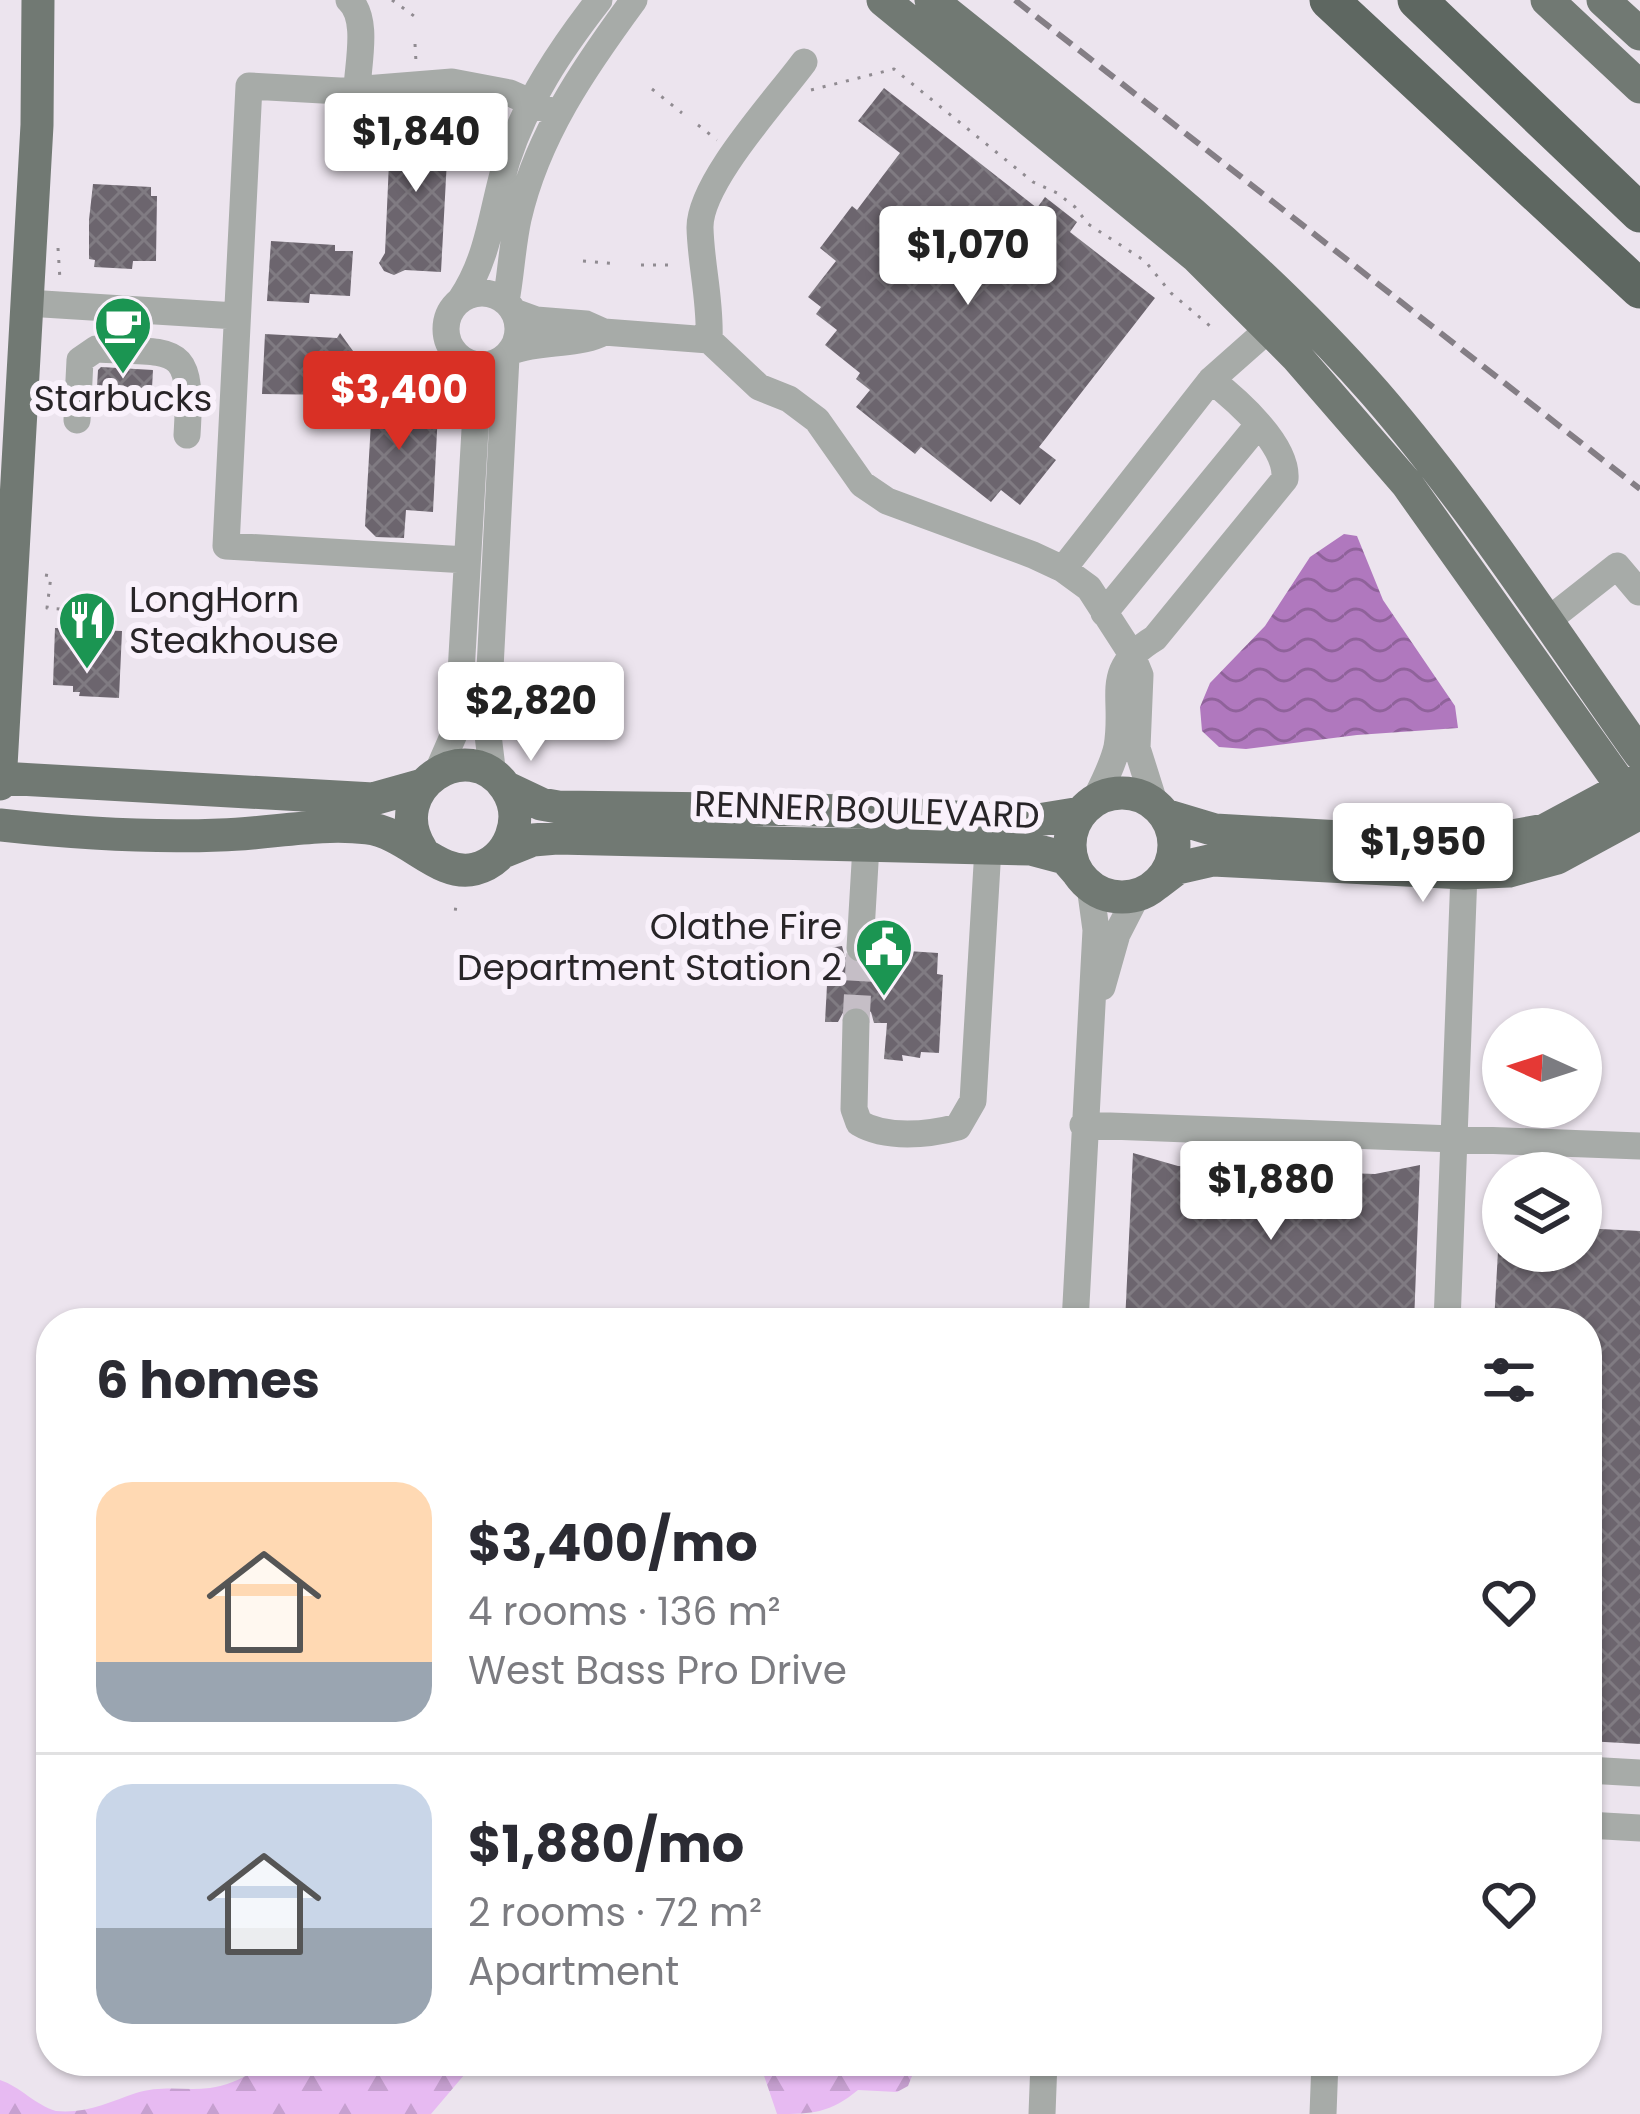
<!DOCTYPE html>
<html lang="en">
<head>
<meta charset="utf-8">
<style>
	:root { --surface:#fff; --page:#f2f2f3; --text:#2b2b33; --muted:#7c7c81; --line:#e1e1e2; --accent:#d93025 }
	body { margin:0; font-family:Poppins,sans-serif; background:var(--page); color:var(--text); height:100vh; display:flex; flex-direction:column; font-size:45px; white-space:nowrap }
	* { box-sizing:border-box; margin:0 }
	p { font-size:39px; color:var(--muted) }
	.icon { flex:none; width:66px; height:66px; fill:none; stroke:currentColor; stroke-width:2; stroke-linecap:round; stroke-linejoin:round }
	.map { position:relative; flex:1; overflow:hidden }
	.side { position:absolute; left:36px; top:1308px; width:1566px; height:768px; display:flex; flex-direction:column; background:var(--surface); border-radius:48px; box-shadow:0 3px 9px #0004 }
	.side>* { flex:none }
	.needle { width:78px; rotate:273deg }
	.fabs { position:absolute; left:1482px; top:1008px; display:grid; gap:24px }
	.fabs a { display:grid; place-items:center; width:120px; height:120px; border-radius:50%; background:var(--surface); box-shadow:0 3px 9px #0004; font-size:60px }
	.price { position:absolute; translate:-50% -102px; padding:0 27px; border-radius:12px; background:#fff; color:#222; font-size:39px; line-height:78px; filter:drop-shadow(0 3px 6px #0008) }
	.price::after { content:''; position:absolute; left:50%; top:72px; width:36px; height:27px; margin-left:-18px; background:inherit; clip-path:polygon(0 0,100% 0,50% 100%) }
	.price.active { background:var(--accent); color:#fff }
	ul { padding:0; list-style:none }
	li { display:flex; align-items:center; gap:36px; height:300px; padding:0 60px }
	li+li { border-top:3px solid var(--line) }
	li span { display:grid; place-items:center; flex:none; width:336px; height:240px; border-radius:36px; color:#555 }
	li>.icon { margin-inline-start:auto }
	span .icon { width:144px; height:144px; fill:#fffc; stroke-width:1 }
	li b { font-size:51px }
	h2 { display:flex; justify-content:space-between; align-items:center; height:144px; padding:0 60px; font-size:51px }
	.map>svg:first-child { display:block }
	.forest { fill:url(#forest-firs) }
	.water { fill:url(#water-waves) }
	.building { fill:url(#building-cross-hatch) }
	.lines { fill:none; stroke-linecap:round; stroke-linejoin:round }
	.minor-tunnel { stroke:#c5bec6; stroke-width:27; stroke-dasharray:27 14; stroke-linecap:butt }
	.path { stroke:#908b91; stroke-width:3; stroke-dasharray:3 9; stroke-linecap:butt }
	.minor { stroke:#a7aba8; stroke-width:27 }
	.major { stroke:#717973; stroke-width:33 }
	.highway { stroke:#5e6761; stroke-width:39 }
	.rail { stroke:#847e85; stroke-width:6; stroke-dasharray:18 9; stroke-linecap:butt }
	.labels { text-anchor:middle; stroke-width:12; stroke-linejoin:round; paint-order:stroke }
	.poi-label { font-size:36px; fill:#282528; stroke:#f9f1fb }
	.street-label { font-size:36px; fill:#282528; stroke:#f9f1fb }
</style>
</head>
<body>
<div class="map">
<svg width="1640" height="2114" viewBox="0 0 1640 2114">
	<defs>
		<pattern id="forest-firs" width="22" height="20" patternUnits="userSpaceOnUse" patternTransform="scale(3)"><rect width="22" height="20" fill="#e7baf2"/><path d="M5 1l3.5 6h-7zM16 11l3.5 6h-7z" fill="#c6a0d0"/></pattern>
		<pattern id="water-waves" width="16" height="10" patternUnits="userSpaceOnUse" patternTransform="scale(3)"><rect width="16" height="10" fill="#b078be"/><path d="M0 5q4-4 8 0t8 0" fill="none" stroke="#8f629a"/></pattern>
		<pattern id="building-cross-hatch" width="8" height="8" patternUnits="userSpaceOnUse" patternTransform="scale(3)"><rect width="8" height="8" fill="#6c656e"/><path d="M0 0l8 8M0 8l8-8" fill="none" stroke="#807b82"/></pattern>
	</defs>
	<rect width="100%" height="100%" fill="#ece4ee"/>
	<!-- forest -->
	<path class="forest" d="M268,2061H476L431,2114H0V2080C21,2087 35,2105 56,2111C86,2114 110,2102 136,2093C162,2085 186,2091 210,2088C229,2086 255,2073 268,2061Z
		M759,2061H918L908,2086L897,2092L858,2090C830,2113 813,2114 777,2114Z"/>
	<!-- water -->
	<path class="water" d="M1344,534L1357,536L1383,600L1455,706L1458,728L1357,735L1246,749L1219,747L1202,731L1200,707L1210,683L1265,626L1310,557Z"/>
	<!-- building -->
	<path class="building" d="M884,88L1037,208L1045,197L1077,222L1070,232L1155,298L1039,447L1056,460L1020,505L1001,490L991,502L921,447L915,454L856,407L870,390L856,379L860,373L825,345L837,330L816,314L821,307L808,297L836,261L820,248L852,206L857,210L900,153L858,121Z
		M407,111L415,120L449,122L441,272L405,270L394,275L384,271L379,263L385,253L390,139L384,133Z
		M93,184L151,187V196H157L156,261H133L132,269L94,267L95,260L89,259V220Z
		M271,241L335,245V251H353L350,296L310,294L309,303L267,301Z
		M340,333L353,351L351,384L340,395L262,394L265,334L337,338Z
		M101,367L153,370L152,388L97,387L98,370Z
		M362,378L407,381L406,389L439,391L433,512L406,510L404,538L376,537L365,526L371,422L359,421Z
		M55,628L122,631L119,698L79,696L80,692H73V686L53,685Z
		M842,946L845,957L858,966L869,963L878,949L938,953L937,974L943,975L939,1053L921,1052L920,1058L902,1055L903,1061L884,1059L887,1023H874L871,1012L858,1004L846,1007L838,1022H825L829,948Z
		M1234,1151L1317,1154L1320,1172L1375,1174L1420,1165L1414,1323H1125L1133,1153L1178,1166L1218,1168L1233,1164Z
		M1581,1228L1640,1231V1744L1587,1741V1323H1494L1498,1251H1581Z"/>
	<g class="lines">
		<!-- minor-tunnel -->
		<path class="minor-tunnel" d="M856,1022L860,948"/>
		<!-- path -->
		<path class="path" d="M392,0L414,16
			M415,44L416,62
			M652,89L682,113
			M811,90L894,69L1033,182L1057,193L1075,207L1088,224L1145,261L1171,293L1210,326
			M698,125L717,140
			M58,248L60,280
			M583,261L618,264
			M641,265H676
			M45,575L51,576L47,608L61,609
			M454,909L462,910"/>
		<!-- minor -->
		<path class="minor" d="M349,0C369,18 358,63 357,89
			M446 329a36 36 0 1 1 72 0a36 36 0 1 1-72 0Z
			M461,299C490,256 492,208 507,160C526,101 561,49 599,0
			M506,301C511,274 512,247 518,219C537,136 584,68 634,0
			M27,303L236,316
			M514,312L536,320L586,324L604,332L709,340L759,387L789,399L817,420L862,484L887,501L1033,555L1063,569L1089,588L1131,653L1140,675L1137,748L1155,805
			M709,340C711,302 701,266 700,228C699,183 776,100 804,62
			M512,351C540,340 572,346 600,334
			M77,420L80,360L96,349C179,353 193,342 187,435
			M467,560L226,546L249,86L340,91L452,82L510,93L557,114
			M1063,569L1211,380L1281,318
			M1104,613L1258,425
			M1546,622L1617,566L1639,592
			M437,773L458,725L477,395L472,370L461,360
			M493,776L487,727L506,357
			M1095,800C1103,784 1113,765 1117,747C1126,695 1101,671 1155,638L1285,479C1288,445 1237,400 1211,380
			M860,948L866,846
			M1102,987L1117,934L1137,895
			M856,1022L854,1109L859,1123C886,1139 928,1135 958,1127L973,1101L988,848
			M1083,1125L1640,1146
			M1075,1323L1096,930L1090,886
			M1447,1323L1464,873
			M1587,1770L1640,1773
			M1587,1825L1640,1828
			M1042,2114L1044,2061
			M1323,2114L1325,2061"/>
		<!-- major -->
		<path class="major" d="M883,0L1197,257L1296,356L1407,484L1640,812
			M931,0C1085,124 1244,244 1375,393C1472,505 1554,633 1640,754
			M1547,0L1640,87
			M1603,0L1640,34
			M0,778L373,799L423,785
			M0,784L37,125L38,0
			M505,787L541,804L558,807L818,810L1032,821L1081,813
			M1070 845a52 52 0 1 1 104 0a52 52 0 1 1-104 0Z
			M1165,815L1215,830L1468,844L1545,830L1638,780
			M0,825C72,833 148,838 220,835C269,834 319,822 367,828C409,833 438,878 475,869C510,860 526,818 506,788C468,732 383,789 421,849
			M503,852L533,840L557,838L1031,849L1065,858L1079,874
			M1157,884L1178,868L1213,860L1464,873L1509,871L1557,858L1640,813"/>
		<!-- highway -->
		<path class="highway" d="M1329,0L1640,289
			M1417,0L1640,213"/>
		<!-- rail -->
		<path class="rail" d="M1015,0L1640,489"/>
	</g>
	<!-- icons -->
	<defs>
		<symbol id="cafe-pin" viewBox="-11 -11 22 30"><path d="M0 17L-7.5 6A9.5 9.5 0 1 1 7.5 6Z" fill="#1b9552" stroke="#f9f1fb"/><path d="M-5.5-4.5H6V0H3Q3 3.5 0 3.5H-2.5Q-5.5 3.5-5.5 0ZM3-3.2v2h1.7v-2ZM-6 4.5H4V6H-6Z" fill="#fff"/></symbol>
		<symbol id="restaurant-pin" viewBox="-11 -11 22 30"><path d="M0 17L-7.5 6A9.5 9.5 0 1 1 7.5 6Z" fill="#1b9552" stroke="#f9f1fb"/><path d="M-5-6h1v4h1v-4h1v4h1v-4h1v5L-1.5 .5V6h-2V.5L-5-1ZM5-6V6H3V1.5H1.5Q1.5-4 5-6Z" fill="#fff"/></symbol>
		<symbol id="civic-pin" viewBox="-11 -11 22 30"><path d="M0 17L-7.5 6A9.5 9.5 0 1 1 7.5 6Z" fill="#1b9552" stroke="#f9f1fb"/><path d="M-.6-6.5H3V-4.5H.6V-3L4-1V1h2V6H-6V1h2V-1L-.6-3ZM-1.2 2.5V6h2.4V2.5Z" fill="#fff"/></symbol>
	</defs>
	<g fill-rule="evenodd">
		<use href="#cafe-pin" x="90" y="292" width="66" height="90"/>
		<use href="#restaurant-pin" x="54" y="587" width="66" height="90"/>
		<use href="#civic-pin" x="851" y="914" width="66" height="90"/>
	</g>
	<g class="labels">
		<!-- poi labels -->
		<g class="poi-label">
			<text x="123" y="411">Starbucks</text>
			<text x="129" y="612" text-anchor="start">LongHorn<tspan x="129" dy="41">Steakhouse</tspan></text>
			<text x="842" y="939" text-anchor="end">Olathe Fire<tspan x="842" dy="41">Department Station 2</tspan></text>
		</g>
		<!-- street labels -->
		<g class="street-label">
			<text transform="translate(867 809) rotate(2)" y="13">RENNER BOULEVARD</text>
		</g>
	</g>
</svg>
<div class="fabs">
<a><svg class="needle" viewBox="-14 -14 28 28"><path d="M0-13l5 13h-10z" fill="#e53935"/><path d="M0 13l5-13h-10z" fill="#7c7c81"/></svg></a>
<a><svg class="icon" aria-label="layers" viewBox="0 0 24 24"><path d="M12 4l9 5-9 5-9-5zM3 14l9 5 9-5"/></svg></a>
</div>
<b class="price" style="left:416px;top:195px">$1,840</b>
<b class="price" style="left:968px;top:308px">$1,070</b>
<b class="price active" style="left:399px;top:453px">$3,400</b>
<b class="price" style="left:531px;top:764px">$2,820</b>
<b class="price" style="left:1423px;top:905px">$1,950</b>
<b class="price" style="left:1271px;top:1243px">$1,880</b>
<section class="side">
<h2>6 homes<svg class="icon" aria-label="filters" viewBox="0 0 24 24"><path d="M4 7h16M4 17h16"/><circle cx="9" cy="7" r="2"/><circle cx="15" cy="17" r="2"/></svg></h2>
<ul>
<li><span style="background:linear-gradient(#ffd9b3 75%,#9aa5b1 0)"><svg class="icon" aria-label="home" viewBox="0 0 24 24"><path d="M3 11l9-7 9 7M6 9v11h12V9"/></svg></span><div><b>$3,400/mo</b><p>4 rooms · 136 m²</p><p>West Bass Pro Drive</p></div><svg class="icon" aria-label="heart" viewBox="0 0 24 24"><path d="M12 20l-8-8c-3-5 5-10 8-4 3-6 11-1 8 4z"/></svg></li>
<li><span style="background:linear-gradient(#c9d6e8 60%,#9aa5b1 0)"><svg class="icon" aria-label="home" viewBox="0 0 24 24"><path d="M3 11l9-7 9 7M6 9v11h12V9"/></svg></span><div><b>$1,880/mo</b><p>2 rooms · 72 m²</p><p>Apartment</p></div><svg class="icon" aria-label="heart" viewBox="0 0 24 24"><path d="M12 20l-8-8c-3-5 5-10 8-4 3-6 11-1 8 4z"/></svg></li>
</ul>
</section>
</div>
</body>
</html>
